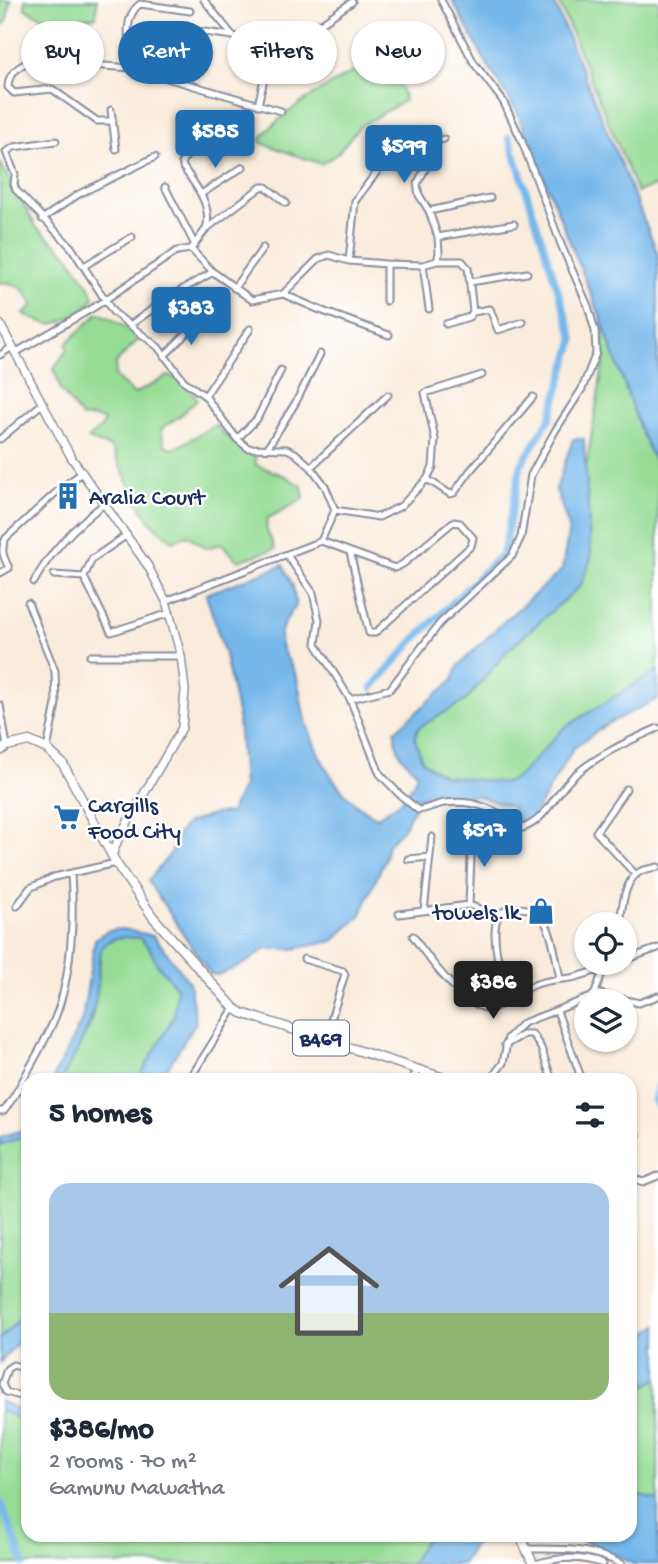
<!DOCTYPE html>
<html lang="en">
<head>
<meta charset="utf-8">
<style>
	:root { --surface:#fff; --page:#f6f6f7; --text:#1f2937; --muted:#747a83; --line:#e0e1e3; --accent:#1f6fb2 }
	body { margin:0; font-family:"Gochi Hand",sans-serif; background:var(--page); color:var(--text); height:100vh; display:flex; flex-direction:column; font-size:26px; white-space:nowrap }
	* { box-sizing:border-box; margin:0 }
	p { font-size:23px; color:var(--muted) }
	.icon { flex:none; width:38px; height:38px; fill:none; stroke:currentColor; stroke-width:2; stroke-linecap:round; stroke-linejoin:round }
	.map { position:relative; flex:1; overflow:hidden }
	.drawer { position:absolute; left:21px; top:1073px; width:616px; height:469px; display:flex; flex-direction:column; background:var(--surface); border-radius:21px; box-shadow:0 2px 5px #0004 }
	.drawer>* { flex:none }
	.hud { position:absolute; left:21px; top:21px; width:616px; height:63px; display:flex; gap:14px }
	.tools { position:absolute; left:574px; top:912px; display:grid; gap:14px }
	.tools a { display:grid; place-items:center; width:63px; height:63px; border-radius:50%; background:var(--surface); box-shadow:0 2px 5px #0004; font-size:35px }
	.price { position:absolute; translate:-50% -60px; padding:0 16px; border-radius:7px; background:var(--accent); color:#fff; font-size:23px; line-height:46px; filter:drop-shadow(0 2px 4px #0008) }
	.price::after { content:''; position:absolute; left:50%; top:42px; width:21px; height:16px; margin-left:-10px; background:inherit; clip-path:polygon(0 0,100% 0,50% 100%) }
	.price.active { background:#222; color:#fff }
	ul { padding:0; list-style:none }
	li { display:grid; align-content:center; gap:14px; height:371px; padding:0 28px }
	li+li { border-top:2px solid var(--line) }
	li span { display:grid; place-items:center; height:217px; border-radius:21px; color:#555 }
	li>.icon { margin-inline-start:auto }
	span .icon { width:126px; height:126px; fill:#fffc; stroke-width:1 }
	li b { font-size:30px }
	h2 { display:flex; justify-content:space-between; align-items:center; height:84px; padding:0 28px; font-size:30px }
	.tag { padding:0 24px; border-radius:32px; background:var(--surface); box-shadow:0 2px 5px #0004; font-size:24px; line-height:63px }
	.tag.active { background:var(--accent); color:#fff }
	.map>svg:first-child { display:block }
	.green { fill:#96dc95; stroke:#58867a; stroke-width:2 }
	.water { fill:#76b8eb; stroke:#4874a4; stroke-width:2 }
	.lines { fill:none; stroke-linecap:round; stroke-linejoin:round }
	.canal { stroke:#76b8eb; stroke-width:7 }
	.street-casing { stroke:#8a8e9d; stroke-width:9 }
	.secondary-casing { stroke:#8a8e9d; stroke-width:10 }
	.primary-casing { stroke:#8a8e9d; stroke-width:11 }
	.street { stroke:#fff; stroke-width:5 }
	.secondary { stroke:#fff; stroke-width:7 }
	.primary { stroke:#fff; stroke-width:8 }
	.labels { text-anchor:middle; stroke-width:5; stroke-linejoin:round; paint-order:stroke }
	.shield { fill:#fff; stroke:#5f6d8e; stroke-width:2 }
	.shield-label { font-size:21px; font-weight:bold; fill:#1b2f5e }
	.poi-label { font-size:23px; fill:#1b2f5e; stroke:#fff; text-anchor:start }
</style>
</head>
<body>
<div class="map">
<svg width="658" height="1564" viewBox="0 0 658 1564">
	<rect width="100%" height="100%" fill="#fff"/>
	<filter id="ink" filterUnits="userSpaceOnUse"><feTurbulence type="fractalNoise" baseFrequency=".0143" numOctaves="2"/><feDisplacementMap in="SourceGraphic" scale="14" xChannelSelector="R" yChannelSelector="G"/><feConvolveMatrix kernelMatrix="1 2 1 2 8 2 1 2 1" color-interpolation-filters="sRGB"/></filter>
	<filter id="wash" filterUnits="userSpaceOnUse"><feTurbulence type="fractalNoise" baseFrequency=".00686" numOctaves="4" result="noise"/><feDisplacementMap in="SourceGraphic" scale="28" xChannelSelector="R" yChannelSelector="G"/><feGaussianBlur stdDeviation="1.57" result="paint"/><feColorMatrix in="noise" values="0 0 0 0 0 0 0 0 0 0 0 0 0 0 0 0 0 1.4 0 .05"/><feComposite in="paint" operator="in"/></filter>
	<g filter="url(#wash)">
		<rect width="100%" height="100%" fill="#f9ecdc"/>
		<!-- green -->
		<path class="green" d="M0,0H11L6,23L0,25Z
			M25,0H97L96,17L49,20L25,9Z
			M558,0H658V185L637,192Z
			M375,59L389,62L403,93L404,101L359,127L336,155L321,164L261,143V138C289,104 337,82 375,59Z
			M0,163L37,228L67,254L91,289L94,298C87,308 65,323 51,324C42,324 32,318 24,314L33,305C26,291 17,281 0,283Z
			M98,313C104,313 135,333 140,338L116,363L115,377L134,394L168,376L184,381L197,399L181,415L161,429L165,445L174,449L215,425L243,452L255,453L256,465L285,476L302,486L304,499L268,518L266,528L275,549L238,561L222,544L206,548L187,535L175,541C144,529 125,476 112,448L88,439L102,427L104,420L92,417L82,418L61,390L54,369L67,350L66,344Z
			M602,321L641,432L658,469V670L564,728L518,777L506,783L446,776L431,768L422,760L415,739L418,728L466,700L507,651L581,585L591,558L585,475L604,359Z
			M122,936L140,938L150,949L157,964L177,987L175,1015L138,1080H61L91,1024L97,992L101,949L107,942Z
			M28,1135V1310L0,1339V1145Z
			M658,1379V1500L630,1504V1393Z
			M0,1410L28,1422V1535H428L411,1564H0Z"/>
		<!-- water -->
		<path class="water" d="M452,0H553L658,254V469L641,432L602,321L517,112L484,59Z
			M573,439H584L591,558L581,585L507,651L466,700L418,728L415,739L422,760L431,768L446,776L506,783L518,777L564,728L658,670V699L607,724L574,748L532,818L525,823L516,821L512,807L477,796L429,795L419,799L403,829L388,844L385,859L360,916L333,941L293,949H265L246,963L219,975L210,974L148,881L171,853L178,834L187,823L215,814L230,813L243,786L238,718L225,655L206,594L283,565L293,586L296,606C289,615 280,626 280,639C280,652 291,662 295,673C300,685 300,698 303,710C314,752 336,798 377,817C399,804 409,798 417,773C403,760 395,751 395,731L453,680L459,665L502,623L562,570L569,528L556,489Z
			M122,929L154,936L189,982L196,1022L160,1080H138L174,1016L177,988L157,964L150,949L140,938C128,937 113,935 104,945C97,953 99,972 98,983C94,1021 80,1047 61,1080H52L82,1020L95,939L107,931Z
			M28,1124V1135L0,1145V1137L24,1130Z
			M28,1310V1331L0,1363V1339Z
			M658,1325V1379L630,1393V1346Z
			M0,1401L28,1414V1422L0,1410Z
			M641,1495L658,1500V1564H633L577,1538L563,1535H630V1504Z
			M428,1535H480L462,1564H411Z"/>
		<g class="lines">
			<!-- canal -->
			<path class="canal" d="M372,688L415,639L503,553L521,465L550,418L574,340L509,137
				M658,1085L654,1100L658,1107
				M0,1501L24,1564"/>
		</g>
	</g>
	<g filter="url(#ink)">
		<g class="lines">
			<defs>
				<path id="street" d="M204,0L233,36
					M169,27L233,36L272,45L288,46L352,2
					M132,68C130,47 121,18 140,4L190,11
					M258,105L272,45
					M111,110L116,149
					M113,121H97L52,89L14,93L8,87C8,73 20,65 32,61L132,68L281,111
					M56,141L14,147L6,152L15,174L14,184L16,190L71,247L113,312L158,347L184,381L205,396L237,439L248,448L287,449L295,453L311,467L325,486L335,510L321,541
					M206,144L195,147L182,161L183,167C196,186 213,206 206,229
					M165,187L195,245
					M201,194L243,167
					M429,211L490,198
					M42,219L79,194L155,157
					M438,237L514,224
					M191,249L213,272L252,300L283,294L318,259L329,255L349,261L386,264L423,265L437,261H462L468,268L473,312
					M349,261L355,201L394,149
					M437,261L439,253L438,237L429,211L419,195L417,184L429,162V143L444,139
					M423,265L429,309
					M84,266L132,237
					M470,282L527,273
					M234,288L263,248
					M283,294L320,310L389,335
					M386,301V264
					M446,324L469,317L473,312L490,309L498,330L523,322
					M130,325L171,296L213,272
					M15,353L96,306L177,251L191,249L206,229L261,187H266L286,203
					M0,355L12,347
					M164,356L200,320
					M205,396L250,329
					M0,439L43,403
					M237,439L257,419L281,370
					M268,447L296,402L320,354
					M311,467L388,395
					M427,479L450,494L454,493L470,471L533,397
					M335,510L379,517L401,506L427,479L433,467L435,439L425,393L482,375
					M127,535L92,559L84,577L111,632L170,613
					M287,555L313,593L319,620L316,644L350,699L380,774L399,794L418,810C428,809 436,804 445,803C478,799 496,811 523,828C548,819 556,790 576,774C601,753 629,741 658,728
					M0,573L9,568C3,556 0,550 6,538L62,487L82,473
					M54,575L84,577
					M34,582C51,550 75,526 104,504
					M166,601L321,541L395,568L403,564L453,522L460,523L473,538L471,546L375,633H369L350,552
					M28,603L55,671L56,704L47,749
					M90,656H181
					M350,699L390,689L440,623L512,556L521,537L531,475L555,431L582,389L596,353L595,331L588,306L562,247L521,139L503,101L474,63L441,0
					M0,705L7,746
					M626,789L596,832L636,875
					M408,859L430,857
					M469,905L472,833
					M17,906L30,888L54,877L116,863
					M424,911L432,837
					M399,914L469,905L498,916
					M620,924C622,908 624,879 641,871C646,869 653,868 658,867
					M413,936C425,954 467,1012 491,1008C507,1005 519,992 534,985C546,980 558,980 571,978C586,975 603,968 618,962
					M304,959L343,971L345,974L325,1039
					M625,960L658,948
					M595,993L639,1003L658,996
					M509,1000C503,984 484,920 504,911C515,906 527,909 537,910C553,929 555,955 560,978
					M557,1011L582,1080
					M505,1045L524,1034H532L541,1048L552,1080
					M189,1080L234,1008
					M411,1080L419,1069
					M490,1080L503,1063L508,1038L523,1023L591,997L595,993L606,962
					M0,1111H4C14,1098 21,1084 29,1069C40,1049 52,1029 59,1007C72,967 74,916 71,874
					M630,1128L637,1135L630,1140
					M630,1177L643,1182L658,1176
					M28,1369L13,1365L7,1369L2,1384L6,1392L28,1398
					M527,1549C565,1549 587,1547 622,1564
					M535,1564C558,1557 580,1555 603,1564"/>
				<path id="secondary" d="M0,324L71,457L148,566L166,601L181,656L185,690L182,728L119,837L112,856"/>
				<path id="primary" d="M0,751L7,746L29,741L47,749L63,764L116,863L153,917L234,1008L242,1013L450,1080
					M520,1535L533,1564"/>
			</defs>
			<!-- street casing -->
			<use href="#street" class="street-casing"/>
			<!-- secondary casing -->
			<use href="#secondary" class="secondary-casing"/>
			<!-- primary casing -->
			<use href="#primary" class="primary-casing"/>
			<!-- street -->
			<use href="#street" class="street"/>
			<!-- secondary -->
			<use href="#secondary" class="secondary"/>
			<!-- primary -->
			<use href="#primary" class="primary"/>
		</g>
	</g>
	<!-- icons -->
	<defs>
		<symbol id="building-bare" viewBox="-9 -9 18 18"><path d="M-4-6H4V6H1V3H-1V6H-4ZM-2.5-4.3h1.7v1.8h-1.7ZM.8-4.3h1.7v1.8H.8ZM-2.5-1h1.7V.8h-1.7ZM.8-1h1.7V.8H.8Z" fill="#1f6fb2" stroke="#fff" stroke-width="2.5" paint-order="stroke"/></symbol>
		<symbol id="supermarket-bare" viewBox="-9 -9 18 18"><path d="M-6-5.5h2.5l.6 2H6L4.5 2H-2.5L-4.4-4H-6ZM-1.5 3.2a1.3 1.3 0 1 0 .1 0ZM3 3.2a1.3 1.3 0 1 0 .1 0Z" fill="#1f6fb2" stroke="#fff" stroke-width="2.5" paint-order="stroke"/></symbol>
		<symbol id="shop-bare" viewBox="-9 -9 18 18"><path d="M-5-2.5h2.3a2.7 3.5 0 0 1 5.4 0H5L5.5 6h-11ZM-1.5-2.5h3a1.5 2.3 0 0 0-3 0Z" fill="#1f6fb2" stroke="#fff" stroke-width="2.5" paint-order="stroke"/></symbol>
	</defs>
	<g fill-rule="evenodd">
		<use href="#building-bare" x="49" y="477" width="38" height="38"/>
		<use href="#supermarket-bare" x="48" y="798" width="38" height="38"/>
		<use href="#shop-bare" x="522" y="892" width="38" height="38"/>
	</g>
	<g class="labels">
		<!-- shield labels -->
		<rect class="shield" x="293" y="1020.5" width="56" height="35" rx="5"/>
		<g class="shield-label">
			<text x="321" y="1045">B469</text>
		</g>
		<!-- poi labels -->
		<g class="poi-label">
			<text x="89" y="504">Aralia Court</text>
			<text x="88" y="812">Cargills<tspan x="88" dy="26">Food City</tspan></text>
			<text x="520" y="919" text-anchor="end">towels.lk</text>
		</g>
	</g>
</svg>
<div class="tools">
<a><svg class="icon" aria-label="locate" viewBox="0 0 24 24"><circle cx="12" cy="12" r="6"/><path d="M12 2v4M12 18v4M2 12h4M18 12h4"/></svg></a>
<a><svg class="icon" aria-label="layers" viewBox="0 0 24 24"><path d="M12 4l9 5-9 5-9-5zM3 14l9 5 9-5"/></svg></a>
</div>
<b class="price" style="left:215px;top:170px">$585</b>
<b class="price" style="left:404px;top:185px">$599</b>
<b class="price" style="left:191px;top:347px">$383</b>
<b class="price" style="left:484px;top:869px">$517</b>
<b class="price active" style="left:493px;top:1021px">$386</b>
<div class="hud">
<a class="tag">Buy</a>
<a class="tag active">Rent</a>
<a class="tag">Filters</a>
<a class="tag">New</a>
</div>
<section class="drawer">
<h2>5 homes<svg class="icon" aria-label="filters" viewBox="0 0 24 24"><path d="M4 7h16M4 17h16"/><circle cx="9" cy="7" r="2"/><circle cx="15" cy="17" r="2"/></svg></h2>
<ul>
<li><span style="background:linear-gradient(#a9c7e8 60%,#8fb573 0)"><svg class="icon" aria-label="home" viewBox="0 0 24 24"><path d="M3 11l9-7 9 7M6 9v11h12V9"/></svg></span><div><b>$386/mo</b><p>2 rooms · 70 m²</p><p>Gamunu Mawatha</p></div></li>
</ul>
</section>
</div>
</body>
</html>
